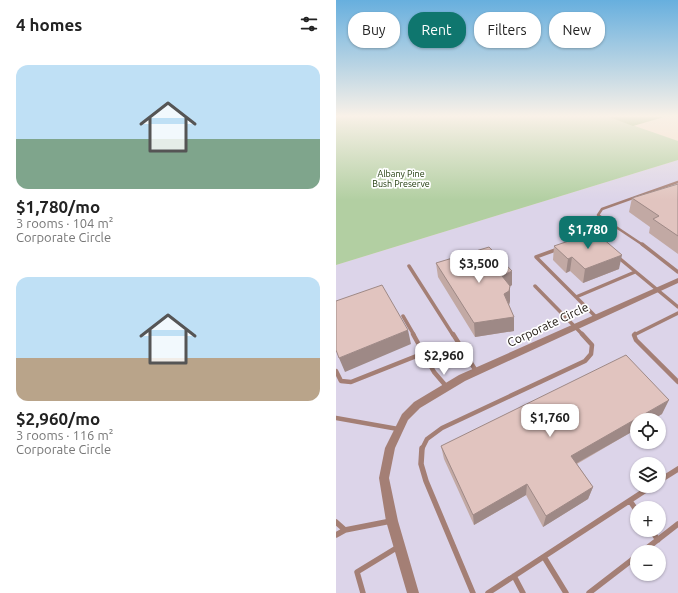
<!DOCTYPE html>
<html lang="en">
<head>
<meta charset="utf-8">
<style>
	:root { --surface:#fff; --page:#f6f6f6; --text:#222; --muted:#767676; --accent:#0f766e }
	body { margin:0; font-family:Ubuntu,sans-serif; background:var(--page); color:var(--text); height:100vh; display:flex; flex-direction:column; font-size:15px; white-space:nowrap }
	* { box-sizing:border-box; margin:0 }
	p { font-size:13px; color:var(--muted) }
	.icon { flex:none; width:22px; height:22px; fill:none; stroke:currentColor; stroke-width:2; stroke-linecap:round; stroke-linejoin:round }
	.map { position:relative; flex:1; overflow:hidden }
	.side { display:flex; flex-direction:column; background:var(--surface); width:336px }
	.side>* { flex:none }
	.banner { position:absolute; left:12px; top:12px; width:270px; height:36px; display:flex; gap:8px }
	.fabs { position:absolute; left:294px; top:413px; display:grid; gap:8px }
	.fabs a { display:grid; place-items:center; width:36px; height:36px; border-radius:50%; background:var(--surface); box-shadow:0 1px 3px #0004; font-size:20px }
	.price { position:absolute; translate:-50% -34px; padding:0 9px; border-radius:8px; background:#fff; color:#222; font-size:13px; line-height:26px; filter:drop-shadow(0 1px 2px #0008) }
	.price::after { content:''; position:absolute; left:50%; top:24px; width:12px; height:9px; margin-left:-6px; background:inherit; clip-path:polygon(0 0,100% 0,50% 100%) }
	.price.selected { background:var(--accent); color:#fff }
	ul { padding:0; list-style:none }
	li { display:grid; align-content:center; gap:8px; height:212px; padding:0 16px }
	li span { display:grid; place-items:center; height:124px; border-radius:12px; color:#555 }
	li>.icon { margin-inline-start:auto }
	span .icon { width:72px; height:72px; fill:#fffc; stroke-width:1 }
	li b { font-size:17px }
	h2 { display:flex; justify-content:space-between; align-items:center; height:48px; padding:0 16px; font-size:17px }
	.chip { padding:0 14px; border-radius:16px; background:var(--surface); box-shadow:0 1px 3px #0004; font-size:14px; line-height:36px }
	.chip.selected { background:var(--accent); color:#fff }
	main { display:flex; flex:1; min-height:0 }
	.map>svg:first-child { display:block }
	.industrial { fill:#dcd4e9; fill-rule:evenodd }
	.green { fill:#b2cfa2 }
	.forest { fill:#84af68 }
	.lines { fill:none; stroke-linecap:round; stroke-linejoin:round }
	.lane-far3 { stroke:#a47f75; stroke-width:2.5 }
	.lane-far2 { stroke:#a47f75; stroke-width:3.5 }
	.lane-far1 { stroke:#a47f75; stroke-width:4.5 }
	.lane { stroke:#a47f75; stroke-width:5.5 }
	.street { fill:#a47f75; fill-rule:evenodd }
	.wall { fill:#c2a9a4 }
	.shaded-wall { fill:#9e8986 }
	.building { fill:#e1c4bf; stroke:#9e8986 }
	.labels { text-anchor:middle; stroke-width:3.5; stroke-linejoin:round; paint-order:stroke }
	.far-park-label { font-size:9px; fill:#163200; stroke:#fff }
	.near-street-label { font-size:12px; fill:#1d160f; stroke:#fff }
</style>
</head>
<body>
<main>
<section class="side">
<h2>4 homes<svg class="icon" aria-label="filters" viewBox="0 0 24 24"><path d="M4 7h16M4 17h16"/><circle cx="9" cy="7" r="2"/><circle cx="15" cy="17" r="2"/></svg></h2>
<ul>
<li><span style="background:linear-gradient(#bfe0f5 60%,#7fa58c 0)"><svg class="icon" aria-label="home" viewBox="0 0 24 24"><path d="M3 11l9-7 9 7M6 9v11h12V9"/></svg></span><div><b>$1,780/mo</b><p>3 rooms · 104 m²</p><p>Corporate Circle</p></div></li>
<li><span style="background:linear-gradient(#bfe0f5 65%,#b9a48a 0)"><svg class="icon" aria-label="home" viewBox="0 0 24 24"><path d="M3 11l9-7 9 7M6 9v11h12V9"/></svg></span><div><b>$2,960/mo</b><p>3 rooms · 116 m²</p><p>Corporate Circle</p></div></li>
</ul>
</section>
<div class="map">
<svg width="342" height="593" viewBox="0 0 342 593">
	<rect width="100%" height="100%" fill="#f2dfcb"/>
	<!-- industrial -->
	<path class="industrial" d="M342,160V593H0V265ZM301,420H323V442H301ZM301,464H323V486H301ZM301,508H323V530H301ZM301,552H323V574H301Z"/>
	<!-- green -->
	<path class="green" d="M0,117H273L342,141V160L0,265Z"/>
	<!-- forest -->
	<path class="forest" d="M273,117H328L297,126Z"/>
	<g class="lines">
		<!-- lane-far3 -->
		<path class="lane-far3" d="M307,245L262,215L266,209L342,182"/>
		<!-- lane-far2 -->
		<path class="lane-far2" d="M306,244L342,272
			M222,249L200,257L260,317
			M283,258L342,307
			M73,266L117,335
			M199,286L247,335
			M240,297L299,272
			M67,316L78,335
			M298,335L342,313"/>
		<!-- lane-far1 -->
		<path class="lane-far1" d="M77,334L98,372L110,386
			M117,334L140,371
			M299,334L298,335L300,340L342,382
			M0,371L5,381L15,382L88,353
			M0,418L62,429
			M86,449L91,439L106,428L249,361L255,354L256,345L246,334"/>
		<!-- lane -->
		<path class="lane" d="M86,448L85,464L90,481L137,593
			M323,481L342,469
			M294,501L301,511
			M0,522L9,530L55,521
			M315,530L322,540
			M0,535L9,530
			M306,552L342,524
			M208,557L230,593
			M178,576L187,593
			M27,593L21,572L62,547
			M152,593L316,486
			M253,593L301,556"/>
		<!-- street -->
		<path class="street" d="M342,278V283L129,381L84,408L72,420L59,448L53,478L62,521L83,593H71L50,521L43,478L49,448L66,414L78,402L123,375Z"/>
	</g>
	<!-- wall -->
	<path class="wall" d="M342,184V254L313,233L314,227L293,212L296,198Z
		M218,246L283,269L247,283L234,271L230,273L217,260Z
		M100,263L176,285L174,286V301L173,305L178,317V331L139,337L102,277Z
		M326,414L241,464L257,487L252,499L207,527L190,495L138,525L108,459L105,446Z"/>
	<!-- shaded-wall -->
	<path class="shaded-wall" d="M286,255L283,269L247,283L249,269Z
		M236,257L234,271L230,273L232,259Z
		M176,271V285L167,291L166,276Z
		M174,286V301L173,305L168,294Z
		M178,317V331L139,337L138,323Z
		M72,330L75,344L9,372L3,358Z
		M333,400L326,414L316,420H301V429L232,468L235,456Z
		M191,484L190,495L138,525L137,515Z
		M257,487L252,499L207,527L210,516Z"/>
	<!-- building -->
	<path class="building" d="M342,184V236L317,219L323,216L296,198Z
		M259,232L286,255L249,269L236,257L232,259L218,246Z
		M153,247L176,271L166,276L174,286L173,291L168,294L178,317L138,323L100,263Z
		M46,285L72,330L3,358L0,350V301Z
		M290,355L333,400L235,456L257,487L210,516L191,484L137,515L105,446Z"/>
	<!-- sky -->
	<linearGradient id="sky" x2="0" y2="1"><stop stop-color="#67afde"/><stop offset="0.58" stop-color="#f9f1e8"/><stop offset="1" stop-color="#f9f1e8" stop-opacity="0"/></linearGradient>
	<rect width="342" height="200" fill="url(#sky)"/>
	<g class="labels">
		<!-- far-park labels -->
		<g class="far-park-label">
			<text x="65" y="177">Albany Pine<tspan x="65" dy="10">Bush Preserve</tspan></text>
		</g>
		<!-- near-street labels -->
		<g class="near-street-label">
			<text transform="translate(212 325) rotate(-25)" y="4">Corporate Circle</text>
		</g>
	</g>
</svg>
<div class="fabs">
<a><svg class="icon" aria-label="locate" viewBox="0 0 24 24"><circle cx="12" cy="12" r="6"/><path d="M12 2v4M12 18v4M2 12h4M18 12h4"/></svg></a>
<a><svg class="icon" aria-label="layers" viewBox="0 0 24 24"><path d="M12 4l9 5-9 5-9-5zM3 14l9 5 9-5"/></svg></a>
<a>+</a>
<a>−</a>
</div>
<b class="price selected" style="left:252px;top:250px">$1,780</b>
<b class="price" style="left:143px;top:284px">$3,500</b>
<b class="price" style="left:108px;top:376px">$2,960</b>
<b class="price" style="left:214px;top:438px">$1,760</b>
<div class="banner">
<a class="chip">Buy</a>
<a class="chip selected">Rent</a>
<a class="chip">Filters</a>
<a class="chip">New</a>
</div>
</div>
</main>
</body>
</html>
